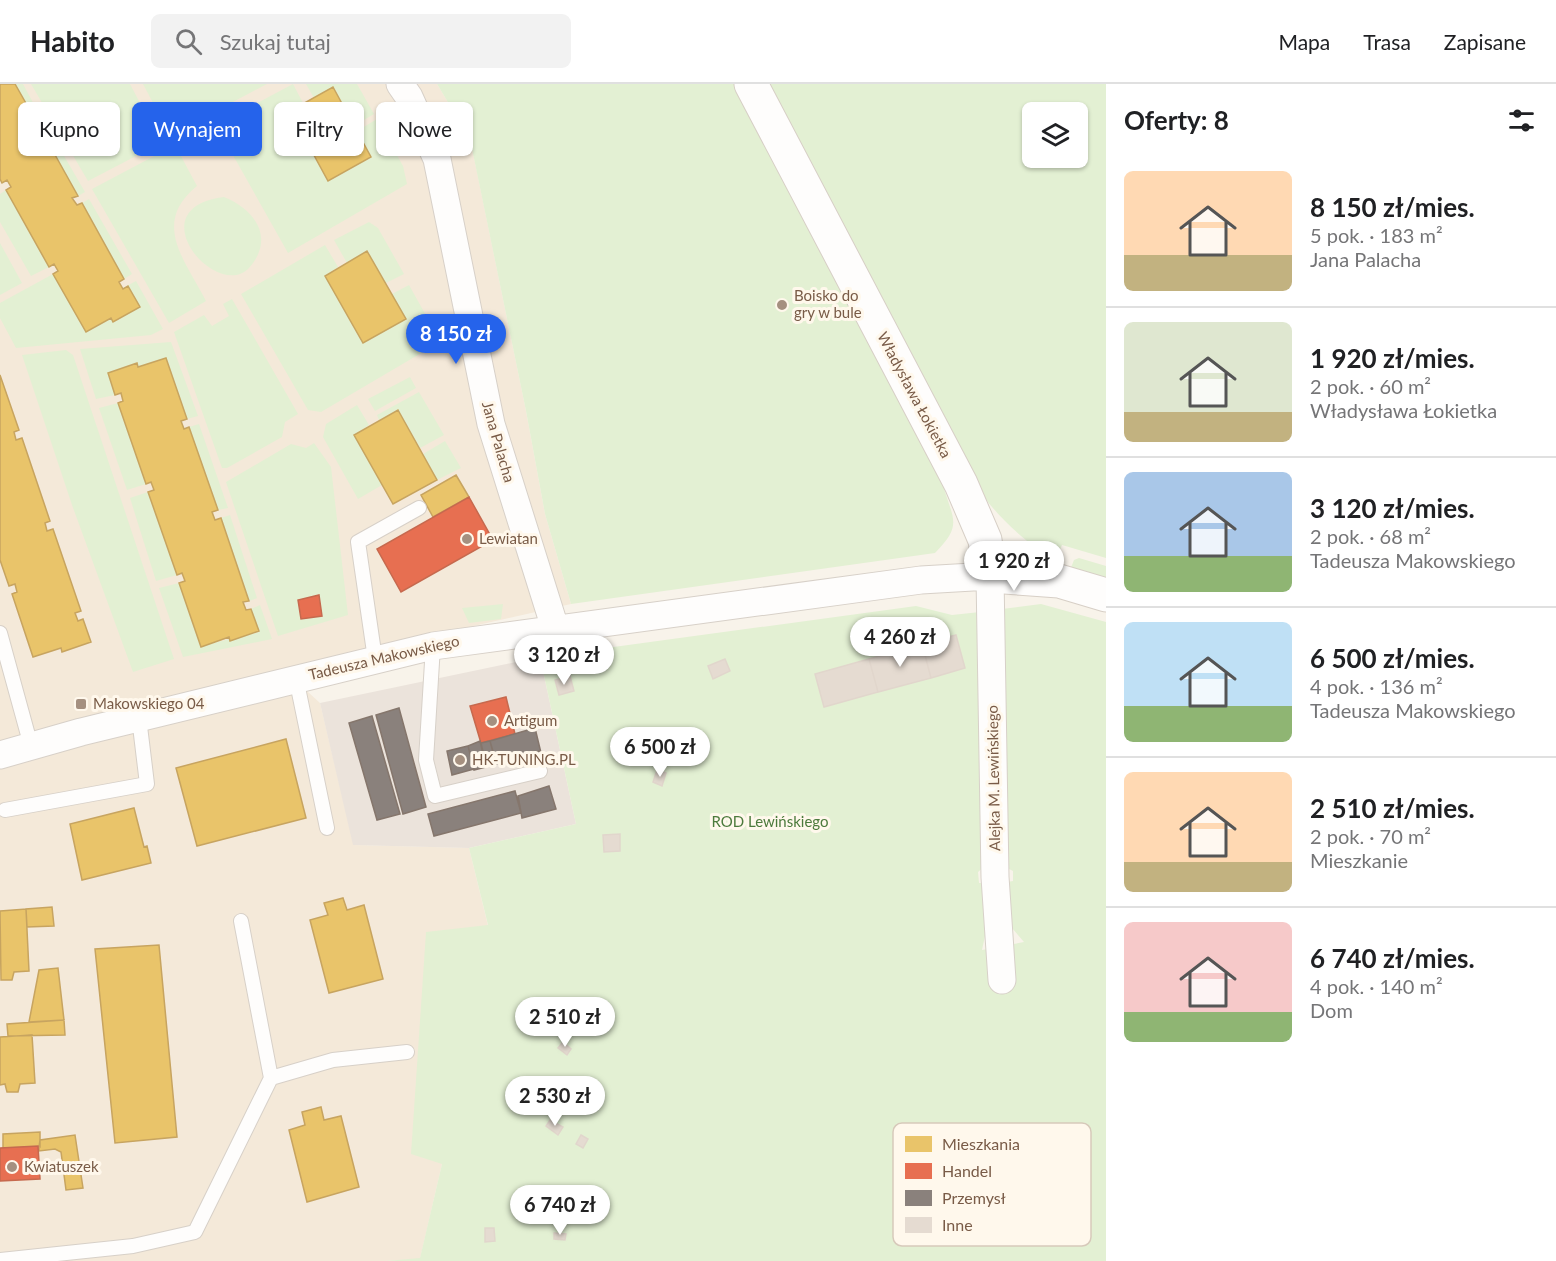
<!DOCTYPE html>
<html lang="pl">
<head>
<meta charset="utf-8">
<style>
	:root { --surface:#fff; --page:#f2f2f2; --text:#202124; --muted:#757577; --line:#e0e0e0; --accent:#2563eb }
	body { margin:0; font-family:Lato,sans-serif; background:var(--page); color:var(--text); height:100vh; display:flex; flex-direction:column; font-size:22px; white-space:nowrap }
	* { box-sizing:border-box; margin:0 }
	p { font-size:20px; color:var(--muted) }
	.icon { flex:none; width:33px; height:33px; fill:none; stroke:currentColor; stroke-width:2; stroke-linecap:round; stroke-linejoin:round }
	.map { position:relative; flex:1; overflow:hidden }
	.details { display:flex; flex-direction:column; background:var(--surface); width:450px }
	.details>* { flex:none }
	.banner { position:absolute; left:18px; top:18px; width:570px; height:54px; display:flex; gap:12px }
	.tools { position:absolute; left:1022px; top:18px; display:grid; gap:12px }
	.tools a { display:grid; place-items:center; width:66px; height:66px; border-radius:9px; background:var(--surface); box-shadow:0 2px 4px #0004; font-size:30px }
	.price { position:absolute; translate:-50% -51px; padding:0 14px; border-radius:21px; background:#fff; color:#222; font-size:20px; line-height:39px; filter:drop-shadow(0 2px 3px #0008) }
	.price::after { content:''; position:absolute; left:50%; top:36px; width:18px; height:14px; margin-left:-9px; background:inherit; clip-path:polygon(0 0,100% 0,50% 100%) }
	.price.current { background:var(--accent); color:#fff }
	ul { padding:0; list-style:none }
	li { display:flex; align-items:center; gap:18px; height:150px; padding:0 18px }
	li+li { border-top:2px solid var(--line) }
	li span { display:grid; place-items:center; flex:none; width:168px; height:120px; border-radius:9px; color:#555 }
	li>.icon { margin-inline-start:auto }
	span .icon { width:72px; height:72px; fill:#fffc; stroke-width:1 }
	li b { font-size:26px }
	h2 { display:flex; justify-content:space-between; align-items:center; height:72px; padding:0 18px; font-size:26px }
	.chip { padding:0 21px; border-radius:9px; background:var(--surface); box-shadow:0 2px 4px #0004; font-size:21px; line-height:54px }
	.chip.current { background:var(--accent); color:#fff }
	header { display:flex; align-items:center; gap:36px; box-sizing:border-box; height:84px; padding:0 30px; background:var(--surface); border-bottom:2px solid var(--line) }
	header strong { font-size:28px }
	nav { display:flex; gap:33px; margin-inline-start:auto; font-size:21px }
	.search { width:420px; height:54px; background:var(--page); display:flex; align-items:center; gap:15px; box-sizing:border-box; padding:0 21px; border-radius:9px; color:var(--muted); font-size:22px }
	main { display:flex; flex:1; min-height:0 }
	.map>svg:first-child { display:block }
	.residential { fill:#f4e9d9 }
	.industrial { fill:#ebe3db }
	.green { fill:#e3f0d3; fill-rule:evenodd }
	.homes { fill:#e9c46a; stroke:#c7a460; stroke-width:1.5 }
	.shops { fill:#e76f51; stroke:#c6694e; stroke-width:1.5 }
	.industry { fill:#8a817c; stroke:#85766c; stroke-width:1.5 }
	.building { fill:#e5dbd1; stroke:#e1d6cc; stroke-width:1.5 }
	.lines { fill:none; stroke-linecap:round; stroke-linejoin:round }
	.lane-casing { stroke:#d7d0c8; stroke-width:16 }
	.street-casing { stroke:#d7d0c8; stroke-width:29 }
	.secondary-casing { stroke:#d7cfc6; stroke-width:35 }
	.lane { stroke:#fefdfc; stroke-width:14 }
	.street { stroke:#fefdfc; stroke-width:27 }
	.secondary { stroke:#fefdfc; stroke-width:33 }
	.poi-dot { fill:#a59080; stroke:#fff8ec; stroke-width:2 }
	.labels { text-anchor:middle; stroke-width:6; stroke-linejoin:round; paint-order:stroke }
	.poi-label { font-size:15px; fill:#795b47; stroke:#fff8ec; text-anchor:start }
	.street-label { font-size:15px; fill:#795b47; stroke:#fff8ec }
	.park-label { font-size:15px; fill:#4c7a3c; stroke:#fff8ec }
	.key { fill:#fff8ec; stroke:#d7c9ba; stroke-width:1.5 }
	.key-label { font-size:16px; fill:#795b47 }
</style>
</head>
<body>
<header>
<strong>Habito</strong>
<div class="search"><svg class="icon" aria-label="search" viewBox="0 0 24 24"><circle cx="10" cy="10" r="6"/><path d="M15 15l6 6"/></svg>Szukaj tutaj</div>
<nav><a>Mapa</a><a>Trasa</a><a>Zapisane</a></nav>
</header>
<main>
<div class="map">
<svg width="1106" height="1177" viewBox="0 0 1106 1177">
	<rect width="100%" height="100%" fill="#f8f3ea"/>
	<!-- residential -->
	<path class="residential" d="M0,0H437L470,54L526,327L545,430L571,520L283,585L320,619L354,761L469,764L514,948L442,1080L420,1175L386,1177H0Z"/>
	<!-- industrial -->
	<path class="industrial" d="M540,573L576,740L469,764L353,761L320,619Z"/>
	<!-- green -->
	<path class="green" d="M15,0H23L37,26L31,28Z
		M31,0H130L161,59L88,97Z
		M143,0H267L170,51Z
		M293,0L303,19L291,27L328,97L371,73L357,47L377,35L403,82L407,100L288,169L216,41Z
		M306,0H357L374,30L354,42L334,4L314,14Z
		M437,0H1106V474L1062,461L1054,478C1014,448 994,430 966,388L943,401C953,436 963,441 935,469L571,520L545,430L526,327L470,55ZM1032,28H1077V74H1032Z
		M41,32L85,108L78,112L35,35Z
		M175,61L197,102C151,139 185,176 206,217L169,239L92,105Z
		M6,106L49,183L31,192L0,138V110Z
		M224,113C256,126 275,155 249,184C217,218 136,124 224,113Z
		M89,115L132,190L124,195L82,119Z
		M369,138L378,144L404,190L386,199L367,167L347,179L334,156Z
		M0,159L22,199L0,211Z
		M325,161L338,183L325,192L363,259L405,235L392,210L409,201L437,251L436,256L423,268L321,328L308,326L241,210Z
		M53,190L86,248L111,234L114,238L140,223L128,202L123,204L136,197L163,245L151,251L16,264L0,234V219Z
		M232,215L298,330L285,338L282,353L227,384H222L174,248L204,231L212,242L229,232L223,220Z
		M171,258L198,332L187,335L165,274L138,283L136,279L108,289L115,311L96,315L80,265Z
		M66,266L73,271L174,575L133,588L72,421L22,271Z
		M410,293L416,304L375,327L368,315Z
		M419,308L444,351L420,364L398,326L379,336L377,331Z
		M118,319L146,400L127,406L99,324Z
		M357,321L369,341L355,351L382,401L358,415L323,353L326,340Z
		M199,340L228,424L218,426L189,343Z
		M445,357L461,384L437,396L423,370Z
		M314,359L331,383L348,531L278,552L226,398L291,360L306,364Z
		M148,408L177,491L156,497L130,414Z
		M230,431L257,514L249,517L221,434Z
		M1079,474L1106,482V496L1070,486L1074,476Z
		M179,499L201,562L259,548L251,525L260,521L272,555L183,573L159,504Z
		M503,520L501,535L469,539L462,524Z
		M1041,520L1106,538V1177H386L420,1174L442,1080L411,1070L426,848L488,841L469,764L576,740L540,573L916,522L952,531L980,528L988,779L978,788L979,799H989L988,838L982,866L1024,858L1006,837L1007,798L1013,797V787L1007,784L1002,525Z"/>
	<!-- homes -->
	<path class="homes" d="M0,0H15L31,28L26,30L30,38L35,35L78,112L72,114L77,121L82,119L124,195L119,198L123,205L128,202L140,223L113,238L111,234L86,248L53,190L58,187L54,180L49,183L6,106L11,103L7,96L2,99L0,95Z
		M333,3L371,73L328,97L290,27Z
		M367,167L406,235L363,259L325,192Z
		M166,274L187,335L181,337L184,345L189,343L218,426L212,428L215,436L221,434L249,517L243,518L246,526L251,525L259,547L230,557L229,553L201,563L179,499L185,497L182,489L177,491L148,408L154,406L151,398L146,400L118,319L123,317L121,309L115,311L108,289L137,279L138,283Z
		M0,291L19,346L14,348L16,356L22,354L50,437L45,439L47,447L53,445L81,527L75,529L78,537L83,535L91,558L62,568L61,564L33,573L12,510L17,508L15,500L9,502L0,476Z
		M398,326L437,396L393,420L354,351Z
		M456,391L469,413L433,433L421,411Z
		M286,655L306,734L197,762L176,684Z
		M134,724L144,763L147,762L151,779L82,796L70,740Z
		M343,814L347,826L364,821L383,895L329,909L310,836L328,831L324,819Z
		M52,823L54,842L27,843L26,825Z
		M26,825L29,887L14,888L12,896H1L0,827Z
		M159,861L177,1053L115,1059L95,865Z
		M58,884L64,936L29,938L39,886Z
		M64,936L65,951L8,952L7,940Z
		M32,951L35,999L20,1000L18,1008H7L5,1000L0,1001V953Z
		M321,1023L324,1036L341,1032L359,1103L307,1118L289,1046L305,1041L302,1028Z
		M40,1048V1063L3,1064V1050Z
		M75,1051L83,1104L66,1106L61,1068L55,1065L39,1067V1063L40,1056Z"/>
	<!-- shops -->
	<path class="shops" d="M469,413L493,456L401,508L377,465Z
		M319,511L322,532L301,535L298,516Z
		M506,613L515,650L481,659L470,622Z
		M38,1062L40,1095L0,1097V1064Z"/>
	<!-- industry -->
	<path class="industry" d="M399,624L426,723L403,730L376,631Z
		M372,632L400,730L377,736L349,639Z
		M535,644L541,669L540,667L496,680L490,657Z
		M480,657L486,683L474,686L468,662Z
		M490,657L496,678L486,681L481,659Z
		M468,662L474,685L452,691L447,667Z
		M549,702L556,725L522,734L518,712Z
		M515,707L521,729L434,752L428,730Z"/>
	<!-- building -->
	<path class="building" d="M956,551L965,584L931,594L922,560Z
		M922,560L931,594L878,608L869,575Z
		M725,575L730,587L713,595L708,582Z
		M869,575L878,608L824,623L815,590Z
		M570,592L574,607L559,611L555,596Z
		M657,686L666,689L662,702L653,698Z
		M620,750V767L604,768L603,751Z
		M563,958L571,965L567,971L558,964Z
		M550,1036L563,1043L558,1051L546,1042Z
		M581,1051L588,1055L583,1064L576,1060Z
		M485,1144H494L495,1157L485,1158Z
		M554,1149L566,1150L565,1156L554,1155Z"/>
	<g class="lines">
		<defs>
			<path id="lane" d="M0,549L31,662
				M433,562L426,676L435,712L540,687
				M375,575L358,458L419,424
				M296,594L327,744
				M5,726L147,700L139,634
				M271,994L333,976L407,968
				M0,1176L133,1162L195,1148L271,994L241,837"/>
			<path id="street" d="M400,0L409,13L437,75L491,340L555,544
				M0,671L81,648L433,562L921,496L990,492L995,793L1002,896"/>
			<path id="secondary" d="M751,0L961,400L985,456L990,492L1059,497L1106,511"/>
		</defs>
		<!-- lane casing -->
		<use href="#lane" class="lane-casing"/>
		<!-- street casing -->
		<use href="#street" class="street-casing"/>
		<!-- secondary casing -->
		<use href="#secondary" class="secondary-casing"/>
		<!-- lane -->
		<use href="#lane" class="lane"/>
		<!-- street -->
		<use href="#street" class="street"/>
		<!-- secondary -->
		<use href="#secondary" class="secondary"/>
	</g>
	<!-- markers -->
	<g class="poi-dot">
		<circle cx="782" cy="221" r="6"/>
		<circle cx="467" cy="455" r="6"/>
		<rect x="75" y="614" width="12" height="12" rx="3"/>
		<circle cx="492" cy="637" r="6"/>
		<circle cx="460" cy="676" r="6"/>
		<circle cx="12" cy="1083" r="6"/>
	</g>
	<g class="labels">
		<!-- poi labels -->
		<g class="poi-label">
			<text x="794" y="217">Boisko do<tspan x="794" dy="17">gry w bule</tspan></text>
			<text x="479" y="460">Lewiatan</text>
			<text x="93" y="625">Makowskiego 04</text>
			<text x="504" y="642">Artigum</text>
			<text x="472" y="681">HK-TUNING.PL</text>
			<text x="24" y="1088">Kwiatuszek</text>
		</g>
		<!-- street labels -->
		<g class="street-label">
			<text transform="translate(914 311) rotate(62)" y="5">Władysława Łokietka</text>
			<text transform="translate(498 358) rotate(74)" y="5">Jana Palacha</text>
			<text transform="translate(384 574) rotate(-13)" y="5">Tadeusza Makowskiego</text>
			<text transform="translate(994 694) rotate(-91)" y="5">Alejka M. Lewińskiego</text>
		</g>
		<!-- park labels -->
		<g class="park-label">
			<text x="770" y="743">ROD Lewińskiego</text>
		</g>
	</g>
	<!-- legend -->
	<rect x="893" y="1039" width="198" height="123" rx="9" class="key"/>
	<rect x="905" y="1052" width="27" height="16" fill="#e9c46a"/>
	<rect x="905" y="1079" width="27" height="16" fill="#e76f51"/>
	<rect x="905" y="1106" width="27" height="16" fill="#8a817c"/>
	<rect x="905" y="1133" width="27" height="16" fill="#e5dbd1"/>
	<g class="key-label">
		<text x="942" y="1066">Mieszkania</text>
		<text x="942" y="1093">Handel</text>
		<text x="942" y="1120">Przemysł</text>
		<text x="942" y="1147">Inne</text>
	</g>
</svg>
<div class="tools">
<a><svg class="icon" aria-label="layers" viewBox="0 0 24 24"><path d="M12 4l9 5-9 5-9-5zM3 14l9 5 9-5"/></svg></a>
</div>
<b class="price current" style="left:456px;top:281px">8 150 zł</b>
<b class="price" style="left:1014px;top:508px">1 920 zł</b>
<b class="price" style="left:900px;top:584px">4 260 zł</b>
<b class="price" style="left:564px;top:602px">3 120 zł</b>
<b class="price" style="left:660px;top:694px">6 500 zł</b>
<b class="price" style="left:565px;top:964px">2 510 zł</b>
<b class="price" style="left:555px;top:1043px">2 530 zł</b>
<b class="price" style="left:560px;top:1152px">6 740 zł</b>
<div class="banner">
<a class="chip">Kupno</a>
<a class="chip current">Wynajem</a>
<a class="chip">Filtry</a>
<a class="chip">Nowe</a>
</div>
</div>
<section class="details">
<h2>Oferty: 8<svg class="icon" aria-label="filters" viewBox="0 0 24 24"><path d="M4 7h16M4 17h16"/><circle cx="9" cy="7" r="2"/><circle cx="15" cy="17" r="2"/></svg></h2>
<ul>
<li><span style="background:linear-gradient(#ffd9b3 70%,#c2b280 0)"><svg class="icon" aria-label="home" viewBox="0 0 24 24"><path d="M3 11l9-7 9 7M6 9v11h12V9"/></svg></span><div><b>8 150 zł/mies.</b><p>5 pok. · 183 m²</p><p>Jana Palacha</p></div></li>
<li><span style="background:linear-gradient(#dfe7d0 75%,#c2b280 0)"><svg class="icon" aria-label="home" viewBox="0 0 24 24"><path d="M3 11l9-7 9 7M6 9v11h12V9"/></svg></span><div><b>1 920 zł/mies.</b><p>2 pok. · 60 m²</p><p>Władysława Łokietka</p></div></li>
<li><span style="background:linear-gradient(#a9c7e8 70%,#8fb573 0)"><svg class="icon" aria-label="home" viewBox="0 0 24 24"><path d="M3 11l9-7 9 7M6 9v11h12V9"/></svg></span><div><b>3 120 zł/mies.</b><p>2 pok. · 68 m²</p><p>Tadeusza Makowskiego</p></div></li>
<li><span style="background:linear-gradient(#bfe0f5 70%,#8fb573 0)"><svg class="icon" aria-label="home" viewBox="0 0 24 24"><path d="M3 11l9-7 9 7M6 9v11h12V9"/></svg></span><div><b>6 500 zł/mies.</b><p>4 pok. · 136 m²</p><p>Tadeusza Makowskiego</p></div></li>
<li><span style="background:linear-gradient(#ffd9b3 75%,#c2b280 0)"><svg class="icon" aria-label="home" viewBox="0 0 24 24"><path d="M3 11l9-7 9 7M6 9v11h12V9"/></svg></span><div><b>2 510 zł/mies.</b><p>2 pok. · 70 m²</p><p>Mieszkanie</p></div></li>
<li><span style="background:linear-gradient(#f6c9c9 75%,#8fb573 0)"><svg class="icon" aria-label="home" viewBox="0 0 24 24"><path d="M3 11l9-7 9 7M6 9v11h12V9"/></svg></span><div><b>6 740 zł/mies.</b><p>4 pok. · 140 m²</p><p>Dom</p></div></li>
</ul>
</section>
</main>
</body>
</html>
